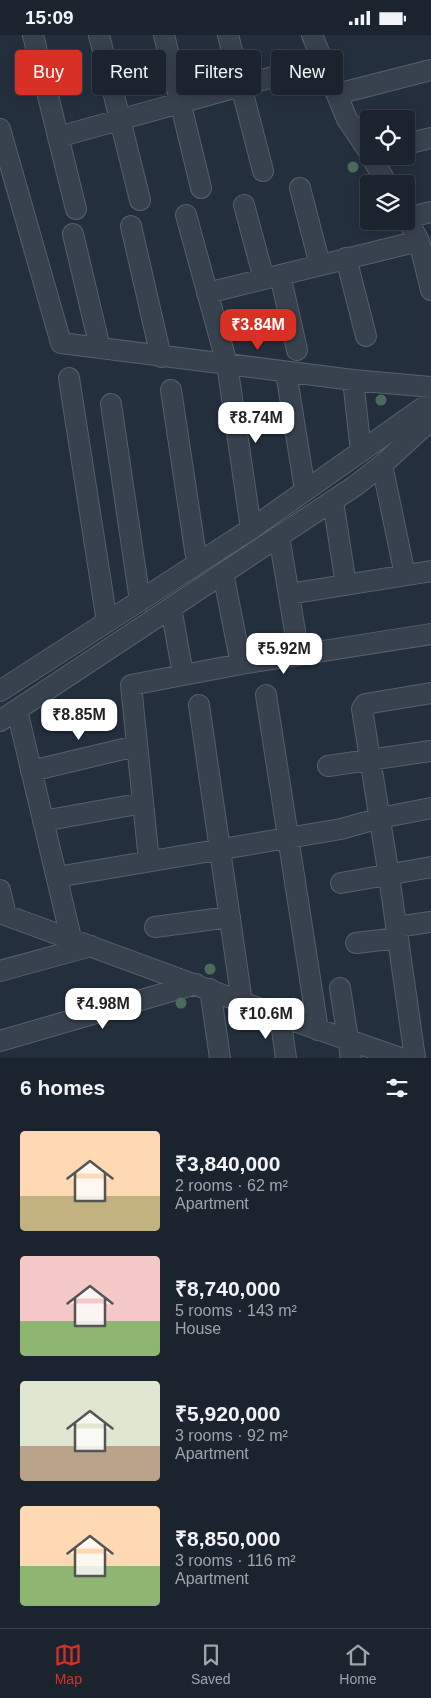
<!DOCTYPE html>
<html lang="en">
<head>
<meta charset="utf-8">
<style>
	:root { --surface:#1b232e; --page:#282f3a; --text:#f1f3f6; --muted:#a0a4aa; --line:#39404a; --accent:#d93025 }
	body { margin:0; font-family:Arial,sans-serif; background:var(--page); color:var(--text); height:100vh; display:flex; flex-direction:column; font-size:19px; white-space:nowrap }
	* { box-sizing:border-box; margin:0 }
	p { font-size:16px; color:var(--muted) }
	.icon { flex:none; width:28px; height:28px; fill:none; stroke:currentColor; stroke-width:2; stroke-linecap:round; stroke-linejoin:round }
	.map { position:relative; height:1023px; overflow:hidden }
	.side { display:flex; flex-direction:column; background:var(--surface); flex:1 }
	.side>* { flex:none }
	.guide { position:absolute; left:15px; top:15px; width:401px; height:45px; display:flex; gap:10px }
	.fabs { position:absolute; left:360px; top:75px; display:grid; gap:10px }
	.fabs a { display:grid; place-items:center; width:55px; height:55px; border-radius:5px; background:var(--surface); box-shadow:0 2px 12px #0003,0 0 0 1px var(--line); font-size:25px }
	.price { position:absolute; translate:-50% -42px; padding:0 11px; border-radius:10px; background:#fff; color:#222; font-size:16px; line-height:32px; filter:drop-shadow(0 1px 2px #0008) }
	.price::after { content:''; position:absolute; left:50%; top:30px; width:15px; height:11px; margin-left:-8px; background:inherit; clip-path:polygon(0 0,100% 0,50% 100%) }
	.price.on { background:var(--accent); color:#fff }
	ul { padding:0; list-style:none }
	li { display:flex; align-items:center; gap:15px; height:125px; padding:0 20px }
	li span { display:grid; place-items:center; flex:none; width:140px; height:100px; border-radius:5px; color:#555 }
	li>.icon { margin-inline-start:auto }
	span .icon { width:60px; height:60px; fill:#fffc; stroke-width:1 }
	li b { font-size:21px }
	h2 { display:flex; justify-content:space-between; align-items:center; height:60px; padding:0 20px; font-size:21px }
	.chip { padding:0 18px; border-radius:5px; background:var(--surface); box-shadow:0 2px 12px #0003,0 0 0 1px var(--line); font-size:18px; line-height:45px }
	.chip.on { background:var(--accent); color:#fff }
	.status { display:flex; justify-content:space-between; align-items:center; height:35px; padding:0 25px; background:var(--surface); direction:ltr }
	.status svg { height:14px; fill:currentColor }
	.tab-bar { display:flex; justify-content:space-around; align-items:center; height:70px; border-top:1px solid var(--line); background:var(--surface); font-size:14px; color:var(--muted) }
	.tab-bar a { display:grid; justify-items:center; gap:2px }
	.tab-bar .on { color:var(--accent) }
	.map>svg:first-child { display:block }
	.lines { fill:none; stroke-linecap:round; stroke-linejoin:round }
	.minor-casing { stroke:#565f6c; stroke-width:22 }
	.minor { stroke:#38414e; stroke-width:20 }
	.tree { fill:#4b6a5d }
</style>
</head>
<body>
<div class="status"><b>15:09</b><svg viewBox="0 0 49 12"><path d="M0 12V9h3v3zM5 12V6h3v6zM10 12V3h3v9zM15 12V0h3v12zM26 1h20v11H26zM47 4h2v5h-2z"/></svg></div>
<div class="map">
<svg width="431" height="1023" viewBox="0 0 431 1023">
	<rect width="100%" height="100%" fill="#242f3e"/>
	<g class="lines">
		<defs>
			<path id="minor" d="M33,0L76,174
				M99,0L140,165
				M164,0L201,153
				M228,0L263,136
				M312,0L347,84L369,117
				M337,59L431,35
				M0,94L61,308L353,345L431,352
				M58,102L323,28
				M406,109L431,103
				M371,121L387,149
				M300,153L320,230
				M244,170L264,244
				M186,180L227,329L251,494
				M406,182L419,206L431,255
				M407,183L431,177
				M131,191L161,322
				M73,199L100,313
				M346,223L366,301
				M280,240L297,315
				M207,258L419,206
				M286,337L305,455
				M69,343L107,587
				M353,345L361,417
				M171,355L197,528
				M111,369L140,566
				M382,430L405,540
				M333,466L346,550
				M279,501L299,620
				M223,538L241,629
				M289,559L431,536
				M171,573L183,639
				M0,656L251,494L431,367
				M266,660L318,995
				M199,670L242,967
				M17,675L71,903
				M0,686L355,451L382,430L431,385
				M328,731L431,716
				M31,736L136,711
				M43,786L143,768
				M149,826L131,650L241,629L431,599
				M57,842L341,794L380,783L431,773
				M341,848L431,832
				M0,855L6,880
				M0,878L280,981L400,1023
				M155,892L230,882
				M396,892L431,887
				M356,908L398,903
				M0,936L91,911
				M340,953L351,1023
				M210,954L220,1023
				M280,981L286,1023
				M0,1006L196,949
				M415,1023L389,841L362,674L365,669L431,658"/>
		</defs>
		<!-- minor casing -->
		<use href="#minor" class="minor-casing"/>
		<!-- minor -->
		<use href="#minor" class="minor"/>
	</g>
	<!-- trees -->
	<g class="tree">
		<circle cx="353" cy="132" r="5.5"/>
		<circle cx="381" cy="365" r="5.5"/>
		<circle cx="210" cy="934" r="5.5"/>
		<circle cx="181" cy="968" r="5.5"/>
	</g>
</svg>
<div class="fabs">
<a><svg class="icon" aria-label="locate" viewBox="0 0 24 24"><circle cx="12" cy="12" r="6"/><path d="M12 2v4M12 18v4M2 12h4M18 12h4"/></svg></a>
<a><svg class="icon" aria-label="layers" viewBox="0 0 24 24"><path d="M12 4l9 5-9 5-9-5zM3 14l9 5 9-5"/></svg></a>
</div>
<b class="price on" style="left:258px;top:316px">₹3.84M</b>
<b class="price" style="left:256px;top:409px">₹8.74M</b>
<b class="price" style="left:284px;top:640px">₹5.92M</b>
<b class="price" style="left:79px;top:706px">₹8.85M</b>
<b class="price" style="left:103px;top:995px">₹4.98M</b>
<b class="price" style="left:266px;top:1005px">₹10.6M</b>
<div class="guide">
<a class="chip on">Buy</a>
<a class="chip">Rent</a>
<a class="chip">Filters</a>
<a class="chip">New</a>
</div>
</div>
<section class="side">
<h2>6 homes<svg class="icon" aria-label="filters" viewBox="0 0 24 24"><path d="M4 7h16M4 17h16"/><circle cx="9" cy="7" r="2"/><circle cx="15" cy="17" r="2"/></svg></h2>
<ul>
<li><span style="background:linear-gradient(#ffd9b3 65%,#c2b280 0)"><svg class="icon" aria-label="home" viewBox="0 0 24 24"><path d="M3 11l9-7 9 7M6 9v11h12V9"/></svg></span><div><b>₹3,840,000</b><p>2 rooms · 62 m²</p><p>Apartment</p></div></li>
<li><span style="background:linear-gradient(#f6c9c9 65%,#8fb573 0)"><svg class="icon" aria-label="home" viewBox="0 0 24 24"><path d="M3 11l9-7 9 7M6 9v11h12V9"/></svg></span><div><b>₹8,740,000</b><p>5 rooms · 143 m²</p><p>House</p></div></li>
<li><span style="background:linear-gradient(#dfe7d0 65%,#b9a48a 0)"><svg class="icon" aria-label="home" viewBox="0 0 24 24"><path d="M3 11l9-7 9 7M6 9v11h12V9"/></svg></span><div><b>₹5,920,000</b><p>3 rooms · 92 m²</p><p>Apartment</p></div></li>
<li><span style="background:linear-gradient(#ffd9b3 60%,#8fb573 0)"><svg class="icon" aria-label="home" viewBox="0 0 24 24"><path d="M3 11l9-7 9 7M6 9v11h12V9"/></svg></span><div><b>₹8,850,000</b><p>3 rooms · 116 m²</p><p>Apartment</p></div></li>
</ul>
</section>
<nav class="tab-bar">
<a class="on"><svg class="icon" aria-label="map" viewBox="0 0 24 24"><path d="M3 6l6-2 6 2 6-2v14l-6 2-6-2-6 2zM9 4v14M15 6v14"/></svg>Map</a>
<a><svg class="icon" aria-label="saved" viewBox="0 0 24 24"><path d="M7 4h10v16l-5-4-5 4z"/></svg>Saved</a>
<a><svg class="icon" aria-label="home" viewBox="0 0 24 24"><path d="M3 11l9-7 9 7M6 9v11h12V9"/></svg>Home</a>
</nav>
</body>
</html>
